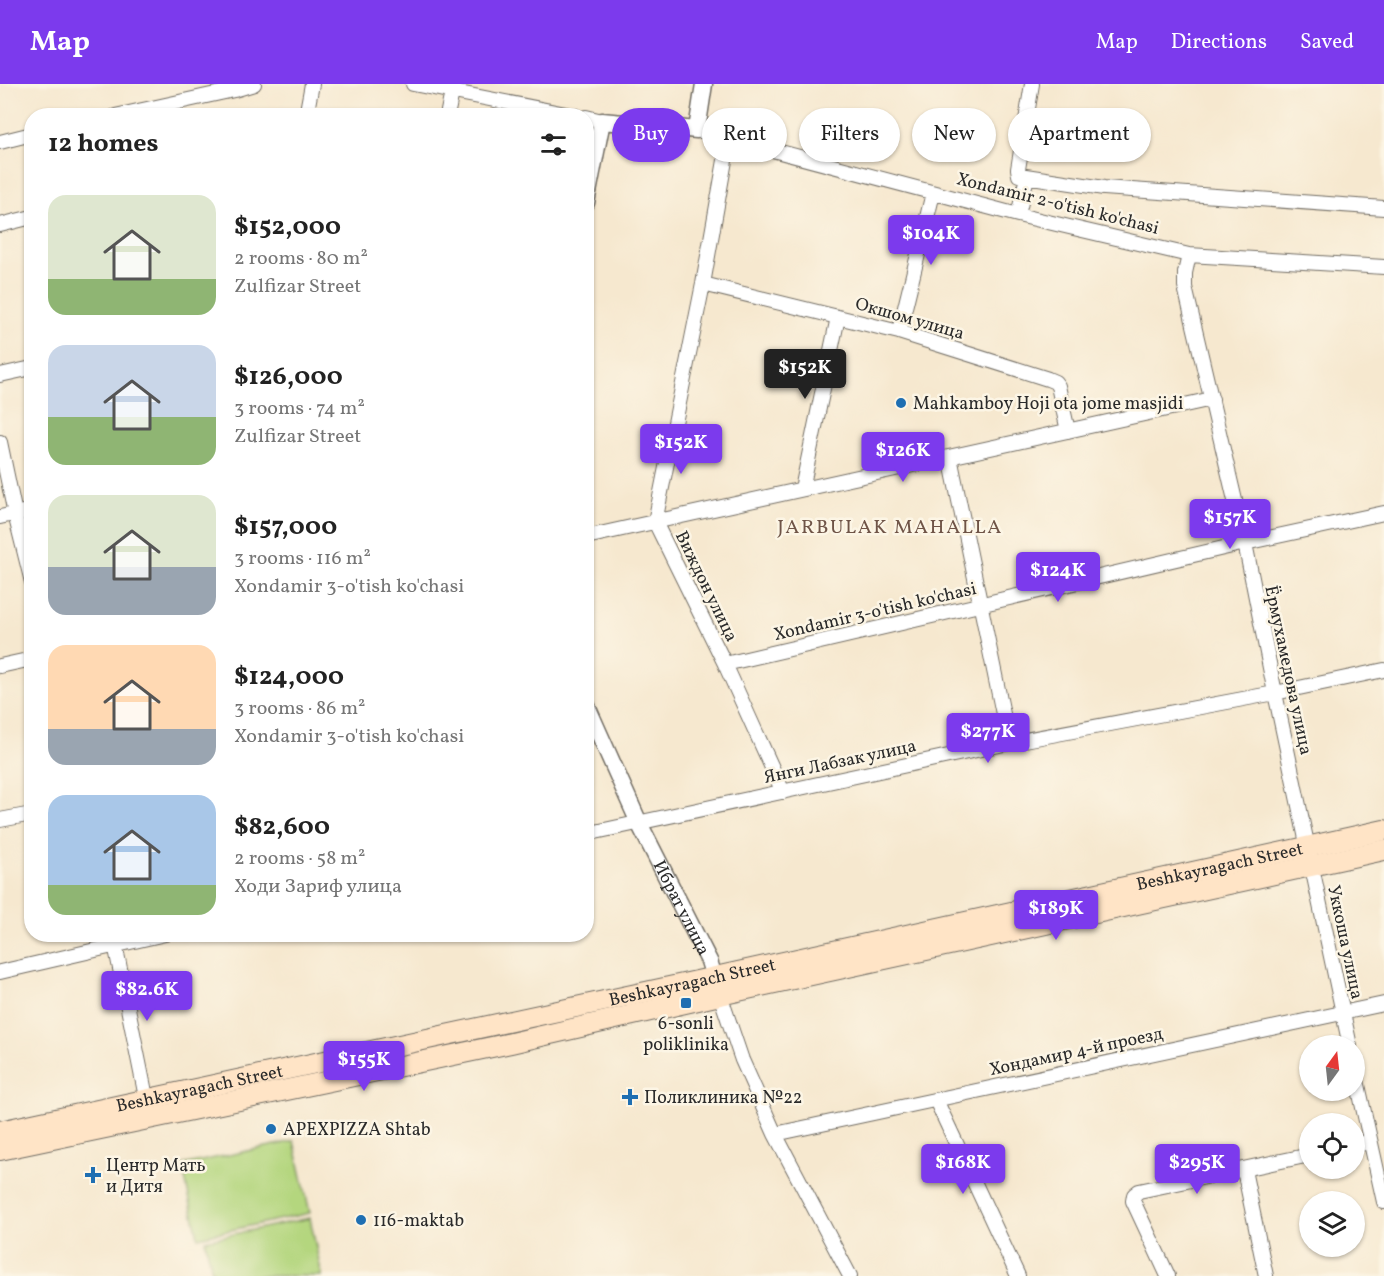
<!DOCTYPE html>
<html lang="en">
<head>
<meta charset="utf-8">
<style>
	:root { --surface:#fff; --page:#f2f2f2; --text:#222; --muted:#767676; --accent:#7c3aed }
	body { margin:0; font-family:Vollkorn,serif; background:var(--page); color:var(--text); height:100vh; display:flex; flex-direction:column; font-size:22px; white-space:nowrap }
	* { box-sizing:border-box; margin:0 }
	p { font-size:20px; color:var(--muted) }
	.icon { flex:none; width:33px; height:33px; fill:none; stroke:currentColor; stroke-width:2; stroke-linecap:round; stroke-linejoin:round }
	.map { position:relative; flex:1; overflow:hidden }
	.sheet { position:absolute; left:24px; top:24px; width:570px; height:834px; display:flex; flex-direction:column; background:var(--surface); border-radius:24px; box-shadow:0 2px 4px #0004 }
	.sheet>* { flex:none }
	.guide { position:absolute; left:612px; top:24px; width:570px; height:54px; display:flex; gap:12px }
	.needle { width:39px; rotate:15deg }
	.controls { position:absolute; left:1299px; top:951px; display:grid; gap:12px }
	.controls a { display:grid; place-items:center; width:66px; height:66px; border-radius:50%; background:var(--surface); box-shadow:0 2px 4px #0004; font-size:30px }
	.price { position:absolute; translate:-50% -51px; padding:0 14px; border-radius:6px; background:var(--accent); color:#fff; font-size:20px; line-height:39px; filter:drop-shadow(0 2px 3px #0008) }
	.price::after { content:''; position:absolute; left:50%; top:36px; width:18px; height:14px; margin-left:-9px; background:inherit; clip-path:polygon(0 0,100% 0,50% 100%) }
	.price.current { background:#222; color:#fff }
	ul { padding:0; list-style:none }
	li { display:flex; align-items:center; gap:18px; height:150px; padding:0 24px }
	li span { display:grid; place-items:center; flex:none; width:168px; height:120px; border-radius:18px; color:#555 }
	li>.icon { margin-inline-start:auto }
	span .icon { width:72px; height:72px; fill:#fffc; stroke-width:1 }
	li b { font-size:26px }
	h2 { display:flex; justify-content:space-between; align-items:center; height:72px; padding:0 24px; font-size:26px }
	.chip { padding:0 21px; border-radius:27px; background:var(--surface); box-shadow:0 2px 4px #0004; font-size:21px; line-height:54px }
	.chip.current { background:var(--accent); color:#fff }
	header { display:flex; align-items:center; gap:36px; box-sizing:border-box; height:84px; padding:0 30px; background:var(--accent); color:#fff }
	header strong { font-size:28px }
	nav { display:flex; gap:33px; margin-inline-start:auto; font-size:21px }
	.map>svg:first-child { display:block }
	.green { fill:#b4d67e; stroke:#708054; stroke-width:1.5 }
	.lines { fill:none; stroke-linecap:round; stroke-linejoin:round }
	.minor-casing { stroke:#726d64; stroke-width:16 }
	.tertiary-casing { stroke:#726d64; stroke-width:19 }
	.secondary-casing { stroke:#726d64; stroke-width:22 }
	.minor { stroke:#fff; stroke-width:14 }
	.tertiary { stroke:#fff; stroke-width:16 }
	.secondary { stroke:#ffe4c6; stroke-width:20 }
	.poi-dot { fill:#1f6fb2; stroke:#fcf5e5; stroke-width:2 }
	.labels { text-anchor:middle; stroke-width:5; stroke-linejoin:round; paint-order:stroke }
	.street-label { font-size:18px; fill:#2b2b2b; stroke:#fcf5e5 }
	.poi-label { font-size:18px; fill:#2b2b2b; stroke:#fcf5e5; text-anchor:start }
	.neighbourhood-label { font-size:20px; letter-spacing:1.5px; fill:#6f5447; stroke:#fcf5e5 }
</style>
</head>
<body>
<header>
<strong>Map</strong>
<nav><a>Map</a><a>Directions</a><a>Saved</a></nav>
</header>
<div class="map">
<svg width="1384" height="1192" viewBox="0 0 1384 1192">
	<rect width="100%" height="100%" fill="#fcf5e5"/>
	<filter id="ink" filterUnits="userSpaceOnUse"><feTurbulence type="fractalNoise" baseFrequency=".0167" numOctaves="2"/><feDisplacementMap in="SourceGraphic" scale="12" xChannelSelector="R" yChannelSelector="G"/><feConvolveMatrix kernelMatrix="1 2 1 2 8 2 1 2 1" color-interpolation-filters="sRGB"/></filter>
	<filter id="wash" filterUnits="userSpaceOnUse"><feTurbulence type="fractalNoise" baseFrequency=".008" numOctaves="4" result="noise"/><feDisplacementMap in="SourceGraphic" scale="24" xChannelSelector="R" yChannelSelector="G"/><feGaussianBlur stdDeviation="1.35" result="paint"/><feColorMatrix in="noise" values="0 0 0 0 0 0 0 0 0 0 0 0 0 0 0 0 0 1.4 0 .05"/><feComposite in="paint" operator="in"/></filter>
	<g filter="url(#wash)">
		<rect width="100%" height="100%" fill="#f6e8cf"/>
		<!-- green -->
		<path class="green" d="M294,1057L310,1129L198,1153L182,1081Z
			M310,1134L322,1192H213L205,1156Z"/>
	</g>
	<g filter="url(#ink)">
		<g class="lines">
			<defs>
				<path id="minor" d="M413,0L576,32
					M1032,0L1018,85L1019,91L1104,104L1384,124
					M115,32L234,6L254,0
					M306,32L312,0
					M447,32L452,8
					M586,33L602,37
					M697,46L1018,131L1189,171L1384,183
					M729,54L703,200L655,438L725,580L783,708
					M0,58L32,50
					M1018,131L1027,93
					M0,141L32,133
					M1189,171L1185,189V203L1245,459L1275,609L1350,962
					M703,200L899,248L1048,295L1055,298L1058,302L1068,347
					M899,248L933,109
					M0,291L32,284
					M0,358L15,430L32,498
					M950,373L1009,659
					M802,405L838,233
					M0,433L32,426
					M586,453L1212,315
					M725,580L1245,459L1384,429
					M0,582L32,575
					M0,736L32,730
					M586,750L1009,659L1275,609L1384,586
					M113,850L148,1023
					M0,888L165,850
					M720,911L742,976L775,1050L850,1192
					M1354,983L1384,1118
					M936,1016L1018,1192
					M775,1050L1384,920
					M1354,1061L1370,1058
					M1244,1086L1266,1192
					M1168,1192L1133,1117L1134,1111L1139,1107L1310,1071"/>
				<g id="tertiary">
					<path d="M586,119L602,37L697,46L704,0"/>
					<path id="s1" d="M586,620L639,739L709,877L714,893"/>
				</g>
				<g id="secondary">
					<path id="s2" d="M0,1047L697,897L1384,746"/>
					<path d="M0,1066L511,959L720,911L1384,766"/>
				</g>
			</defs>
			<!-- minor casing -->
			<use href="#minor" class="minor-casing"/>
			<!-- tertiary casing -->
			<use href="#tertiary" class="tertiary-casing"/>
			<!-- secondary casing -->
			<use href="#secondary" class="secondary-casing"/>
			<!-- minor -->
			<use href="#minor" class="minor"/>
			<!-- tertiary -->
			<use href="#tertiary" class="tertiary"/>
			<!-- secondary -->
			<use href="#secondary" class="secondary"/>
		</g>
	</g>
	<!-- markers -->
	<g class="poi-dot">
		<circle cx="901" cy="319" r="6"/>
		<rect x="680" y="913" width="12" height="12" rx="3"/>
		<path d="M627 1004h6v6h6v6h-6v6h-6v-6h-6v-6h6z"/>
		<circle cx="271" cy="1045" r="6"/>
		<path d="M90 1082h6v6h6v6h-6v6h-6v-6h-6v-6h6z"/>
		<circle cx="361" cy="1136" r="6"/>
	</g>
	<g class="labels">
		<!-- street labels -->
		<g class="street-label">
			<text transform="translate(1058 119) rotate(14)" y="6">Xondamir 2-o'tish ko'chasi</text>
			<text transform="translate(910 234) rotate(16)" y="6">Окшом улица</text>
			<text transform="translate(707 502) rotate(64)" y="6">Виждон улица</text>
			<text transform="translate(875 527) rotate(-13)" y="6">Xondamir 3-o'tish ko'chasi</text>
			<text transform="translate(1289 586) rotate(78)" y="6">Ёрмухамедова улица</text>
			<text transform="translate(840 677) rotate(-12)" y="6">Янги Лабзак улица</text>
			<text dy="6" stroke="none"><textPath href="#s2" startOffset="1248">Beshkayragach Street</textPath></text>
			<text dy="6" stroke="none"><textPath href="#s1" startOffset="225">Ибрат улица</textPath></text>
			<text transform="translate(1346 858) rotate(78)" y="6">Уккоша улица</text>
			<text dy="6" stroke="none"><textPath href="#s2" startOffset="708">Beshkayragach Street</textPath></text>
			<text transform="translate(1076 967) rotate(-12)" y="6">Хондамир 4-й проезд</text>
			<text dy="6" stroke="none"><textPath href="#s2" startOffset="204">Beshkayragach Street</textPath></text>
		</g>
		<!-- poi labels -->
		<g class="poi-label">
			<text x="913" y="325">Mahkamboy Hoji ota jome masjidi</text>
			<text x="686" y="945" text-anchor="middle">6-sonli<tspan x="686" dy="21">poliklinika</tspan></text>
			<text x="644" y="1019">Поликлиника №22</text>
			<text x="283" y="1051">APEXPIZZA Shtab</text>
			<text x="106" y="1087">Центр Мать<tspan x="106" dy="21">и Дитя</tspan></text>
			<text x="373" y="1142">116-maktab</text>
		</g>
		<!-- neighbourhood labels -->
		<g class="neighbourhood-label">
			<text x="890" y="449">JARBULAK MAHALLA</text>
		</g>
	</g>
</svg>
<div class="controls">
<a><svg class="needle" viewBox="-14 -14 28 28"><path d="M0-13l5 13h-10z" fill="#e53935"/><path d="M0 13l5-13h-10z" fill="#767676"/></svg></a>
<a><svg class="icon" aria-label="locate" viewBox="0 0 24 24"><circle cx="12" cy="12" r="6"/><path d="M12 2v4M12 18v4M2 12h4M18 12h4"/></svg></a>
<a><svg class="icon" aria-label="layers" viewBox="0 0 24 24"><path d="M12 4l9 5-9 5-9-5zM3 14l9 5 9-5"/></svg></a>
</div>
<b class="price" style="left:931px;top:182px">$104K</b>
<b class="price current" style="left:805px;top:316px">$152K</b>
<b class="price" style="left:681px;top:391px">$152K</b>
<b class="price" style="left:903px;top:399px">$126K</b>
<b class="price" style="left:1230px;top:466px">$157K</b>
<b class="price" style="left:1058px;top:519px">$124K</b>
<b class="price" style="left:988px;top:680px">$277K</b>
<b class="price" style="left:1056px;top:857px">$189K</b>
<b class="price" style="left:147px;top:938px">$82.6K</b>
<b class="price" style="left:364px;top:1008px">$155K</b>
<b class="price" style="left:963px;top:1111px">$168K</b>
<b class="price" style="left:1197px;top:1111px">$295K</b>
<div class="guide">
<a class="chip current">Buy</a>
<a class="chip">Rent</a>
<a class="chip">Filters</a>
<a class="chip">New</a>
<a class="chip">Apartment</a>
</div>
<section class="sheet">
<h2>12 homes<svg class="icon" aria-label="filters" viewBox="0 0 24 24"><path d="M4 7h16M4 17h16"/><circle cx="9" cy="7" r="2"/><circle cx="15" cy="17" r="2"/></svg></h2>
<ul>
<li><span style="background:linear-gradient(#dfe7d0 70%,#8fb573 0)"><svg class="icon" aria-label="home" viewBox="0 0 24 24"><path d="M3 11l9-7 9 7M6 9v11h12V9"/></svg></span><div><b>$152,000</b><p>2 rooms · 80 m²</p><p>Zulfizar Street</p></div></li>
<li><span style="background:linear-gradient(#c9d6e8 60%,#8fb573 0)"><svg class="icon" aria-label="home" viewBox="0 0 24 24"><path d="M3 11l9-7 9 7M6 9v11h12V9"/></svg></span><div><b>$126,000</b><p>3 rooms · 74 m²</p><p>Zulfizar Street</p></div></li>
<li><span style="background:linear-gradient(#dfe7d0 60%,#9aa5b1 0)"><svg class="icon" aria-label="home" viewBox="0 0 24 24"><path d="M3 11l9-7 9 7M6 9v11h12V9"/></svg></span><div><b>$157,000</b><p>3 rooms · 116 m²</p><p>Xondamir 3-o'tish ko'chasi</p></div></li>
<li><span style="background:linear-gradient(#ffd9b3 70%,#9aa5b1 0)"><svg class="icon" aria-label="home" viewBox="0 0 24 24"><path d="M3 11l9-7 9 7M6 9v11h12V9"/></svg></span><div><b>$124,000</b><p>3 rooms · 86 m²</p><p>Xondamir 3-o'tish ko'chasi</p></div></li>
<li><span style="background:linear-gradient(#a9c7e8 75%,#8fb573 0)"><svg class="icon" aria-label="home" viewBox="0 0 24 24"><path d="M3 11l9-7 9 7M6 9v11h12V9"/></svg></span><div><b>$82,600</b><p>2 rooms · 58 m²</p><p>Ходи Зариф улица</p></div></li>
</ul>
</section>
</div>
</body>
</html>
